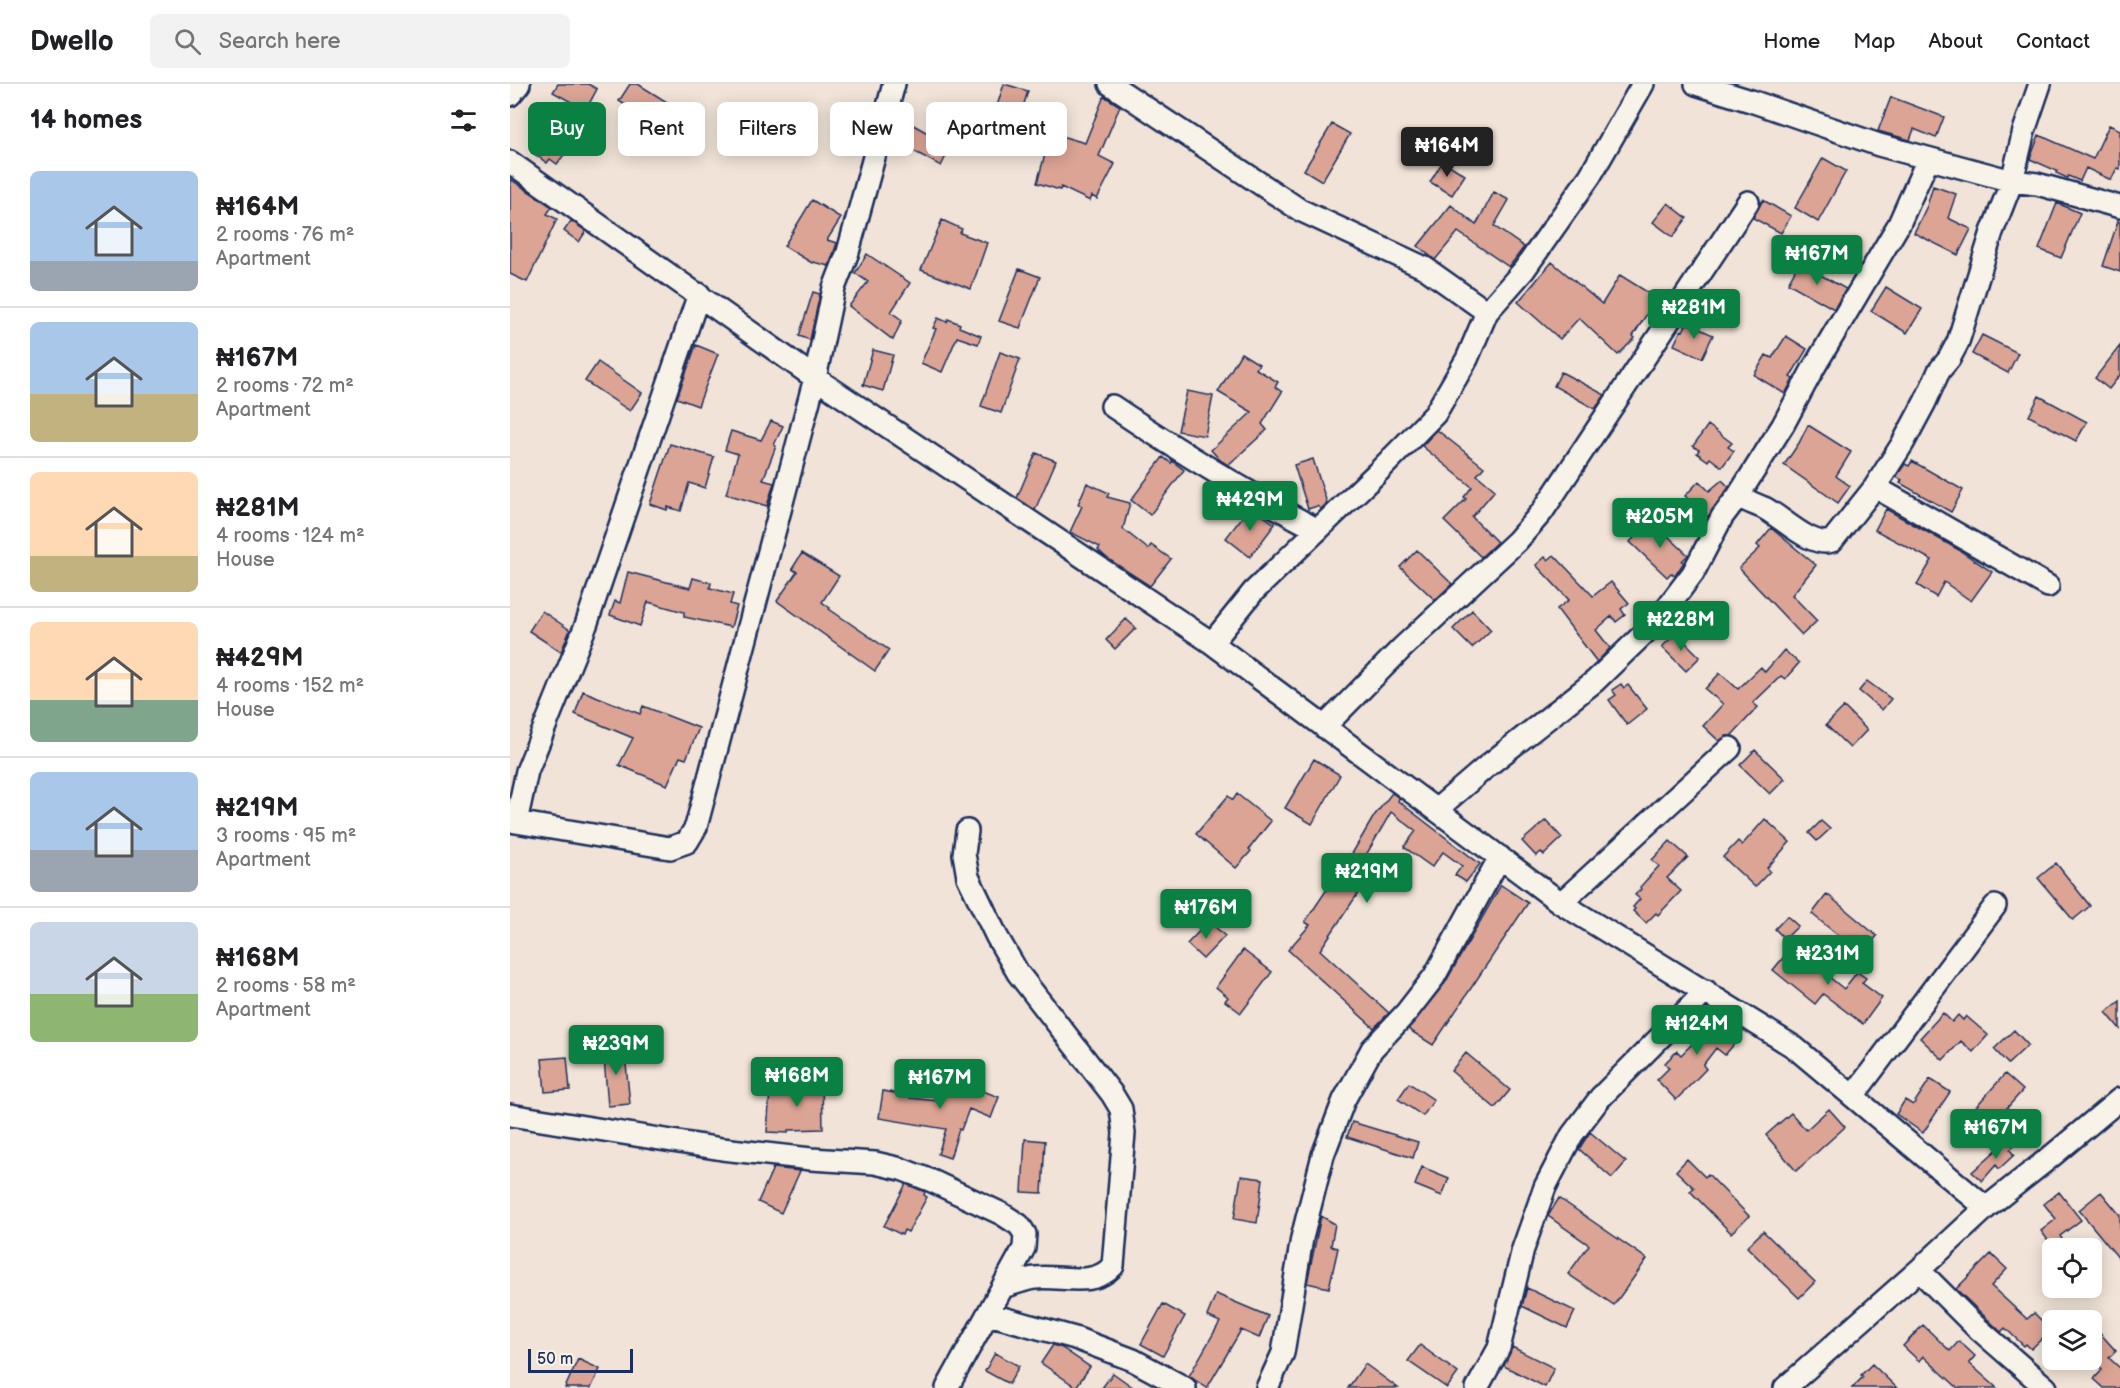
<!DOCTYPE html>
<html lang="en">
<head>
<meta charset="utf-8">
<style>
	:root { --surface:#fff; --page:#f2f2f2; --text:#202124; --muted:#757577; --line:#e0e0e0; --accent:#0b8043 }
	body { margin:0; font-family:"Balsamiq Sans",sans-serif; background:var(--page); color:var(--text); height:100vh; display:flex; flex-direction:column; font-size:22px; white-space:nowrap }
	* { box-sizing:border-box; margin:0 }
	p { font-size:20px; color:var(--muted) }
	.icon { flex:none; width:33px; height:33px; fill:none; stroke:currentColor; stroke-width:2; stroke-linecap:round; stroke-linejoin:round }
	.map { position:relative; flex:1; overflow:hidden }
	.side { display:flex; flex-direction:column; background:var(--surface); width:510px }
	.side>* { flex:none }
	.guide { position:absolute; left:18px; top:18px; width:570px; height:54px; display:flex; gap:12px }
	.controls { position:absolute; left:1532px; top:1154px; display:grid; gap:12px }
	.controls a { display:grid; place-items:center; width:60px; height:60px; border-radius:9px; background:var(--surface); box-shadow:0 3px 15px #0003; font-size:30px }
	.scale { position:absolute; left:18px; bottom:15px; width:105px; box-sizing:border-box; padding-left:6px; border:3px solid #1b2f5e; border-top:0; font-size:16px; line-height:21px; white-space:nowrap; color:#1b2f5e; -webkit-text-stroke:4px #f7f3e8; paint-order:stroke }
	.price { position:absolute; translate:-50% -51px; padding:0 14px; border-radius:6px; background:var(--accent); color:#fff; font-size:20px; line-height:39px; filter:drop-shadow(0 2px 3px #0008) }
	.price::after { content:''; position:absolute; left:50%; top:36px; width:18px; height:14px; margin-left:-9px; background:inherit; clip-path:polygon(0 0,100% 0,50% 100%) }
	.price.on { background:#222; color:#fff }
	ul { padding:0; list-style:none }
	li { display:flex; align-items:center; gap:18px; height:150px; padding:0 30px }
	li+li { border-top:2px solid var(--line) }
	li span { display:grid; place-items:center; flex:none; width:168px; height:120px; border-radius:9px; color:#555 }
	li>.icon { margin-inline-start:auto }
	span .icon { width:72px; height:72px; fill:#fffc; stroke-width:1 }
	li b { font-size:26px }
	h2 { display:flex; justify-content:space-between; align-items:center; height:72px; padding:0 30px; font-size:26px }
	.tag { padding:0 21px; border-radius:9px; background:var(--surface); box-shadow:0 3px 15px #0003; font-size:21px; line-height:54px }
	.tag.on { background:var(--accent); color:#fff }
	header { display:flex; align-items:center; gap:36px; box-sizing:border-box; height:84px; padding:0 30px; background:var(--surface); border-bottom:2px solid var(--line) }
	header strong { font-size:28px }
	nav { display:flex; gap:33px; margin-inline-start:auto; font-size:21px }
	.search { width:420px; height:54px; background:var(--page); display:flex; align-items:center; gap:15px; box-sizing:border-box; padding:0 21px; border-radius:9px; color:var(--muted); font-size:22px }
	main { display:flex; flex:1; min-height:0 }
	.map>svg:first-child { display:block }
	.building { fill:#dba495; stroke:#1b2f5e; stroke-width:1.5 }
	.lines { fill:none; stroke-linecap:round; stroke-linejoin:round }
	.minor-casing { stroke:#1b2f5e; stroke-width:26 }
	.minor { stroke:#f7f3e8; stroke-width:21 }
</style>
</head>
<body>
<header>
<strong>Dwello</strong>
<div class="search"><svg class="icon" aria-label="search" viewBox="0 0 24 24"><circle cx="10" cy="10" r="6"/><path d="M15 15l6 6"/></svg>Search here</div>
<nav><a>Home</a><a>Map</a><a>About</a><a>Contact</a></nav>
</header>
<main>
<section class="side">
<h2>14 homes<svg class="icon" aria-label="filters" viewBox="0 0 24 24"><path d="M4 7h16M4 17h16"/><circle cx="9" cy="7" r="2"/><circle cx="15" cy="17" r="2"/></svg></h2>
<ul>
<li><span style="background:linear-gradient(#a9c7e8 75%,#9aa5b1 0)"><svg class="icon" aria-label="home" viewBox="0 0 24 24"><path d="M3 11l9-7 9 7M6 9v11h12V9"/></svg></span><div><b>₦164M</b><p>2 rooms · 76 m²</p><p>Apartment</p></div></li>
<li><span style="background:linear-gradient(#a9c7e8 60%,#c2b280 0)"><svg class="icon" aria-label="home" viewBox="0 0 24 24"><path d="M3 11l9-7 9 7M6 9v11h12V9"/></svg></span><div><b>₦167M</b><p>2 rooms · 72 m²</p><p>Apartment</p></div></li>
<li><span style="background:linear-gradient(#ffd9b3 70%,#c2b280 0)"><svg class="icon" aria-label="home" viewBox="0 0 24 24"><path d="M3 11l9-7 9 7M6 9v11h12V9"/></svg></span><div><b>₦281M</b><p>4 rooms · 124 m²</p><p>House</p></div></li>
<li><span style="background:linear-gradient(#ffd9b3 65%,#7fa58c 0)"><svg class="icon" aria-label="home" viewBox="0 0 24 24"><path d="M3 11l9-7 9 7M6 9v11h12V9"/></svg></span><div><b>₦429M</b><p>4 rooms · 152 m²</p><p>House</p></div></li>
<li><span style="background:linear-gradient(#a9c7e8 65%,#9aa5b1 0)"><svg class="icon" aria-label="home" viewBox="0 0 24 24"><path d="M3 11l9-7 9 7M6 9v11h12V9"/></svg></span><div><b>₦219M</b><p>3 rooms · 95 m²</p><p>Apartment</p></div></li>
<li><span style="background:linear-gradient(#c9d6e8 60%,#8fb573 0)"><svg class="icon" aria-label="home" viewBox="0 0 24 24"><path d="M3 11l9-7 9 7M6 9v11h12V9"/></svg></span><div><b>₦168M</b><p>2 rooms · 58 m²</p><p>Apartment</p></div></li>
</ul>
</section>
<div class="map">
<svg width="1610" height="1304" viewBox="0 0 1610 1304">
	<rect width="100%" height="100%" fill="#f1e3d7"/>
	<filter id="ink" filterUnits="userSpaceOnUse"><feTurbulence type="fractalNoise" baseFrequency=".0167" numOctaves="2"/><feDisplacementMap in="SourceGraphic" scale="12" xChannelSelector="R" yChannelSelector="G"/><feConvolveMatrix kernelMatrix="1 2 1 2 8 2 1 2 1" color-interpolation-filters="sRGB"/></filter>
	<g filter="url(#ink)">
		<!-- building -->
		<path class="building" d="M48,0H78L87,5L69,39L75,43L47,80L40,75L37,79L26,71L63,19L43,8Z
			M120,0H128L165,23L152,45L109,17Z
			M494,0L518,7L501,61L486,56L488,50L479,47Z
			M594,12L610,22L589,72L605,80L587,115L582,112L580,117L551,103L550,106L527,99L541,49L575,59Z
			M1381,13L1434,33L1426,54L1404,45L1400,56L1368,47Z
			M398,38L441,62L431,82L387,58Z
			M822,40L840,50L812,97L794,86Z
			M1599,41L1610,46V85L1607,84L1601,96L1576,84L1570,97L1558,92L1557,94L1546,89L1547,87L1520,75L1529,51L1583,75Z
			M1313,74L1336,87L1308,138L1285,124Z
			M933,77L955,91L942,111L920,98Z
			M0,95L42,123L37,130L47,135L17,198L0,190Z
			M1423,102L1446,110L1438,134L1461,145L1448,171L1404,149L1417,122Z
			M984,108L999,116L984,142L1014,163L999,183L948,148L925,176L908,162L941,121L966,141Z
			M302,116L331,134L317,156L327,159L319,182L303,178L302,179L274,162Z
			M1253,116L1281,132L1271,149L1243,134Z
			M1158,119L1177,134L1163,153L1143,138Z
			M1547,119L1570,129L1551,174L1529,165Z
			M432,136L452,145L450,149L477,159L461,205L411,186Z
			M61,137L76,147L69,158L54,147Z
			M1608,137L1610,138V188L1593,182Z
			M357,170L400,199L381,228L392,236L383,256L339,222L358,198L345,189Z
			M1042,178L1092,220L1110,191L1150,216L1141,230L1138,228L1123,252L1125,254L1108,271L1069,234L1050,255L1008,218Z
			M1289,179L1336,205L1324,225L1278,199Z
			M509,185L530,193L510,244L489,237Z
			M1376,203L1412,225L1397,249L1361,227Z
			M303,208L310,210L300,256L289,252Z
			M428,234L437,238L438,235L450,240L449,243L471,252L468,260L447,253L432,288L411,279L426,245L423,244Z
			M1177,239L1203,251L1192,274L1164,261L1171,246L1173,247Z
			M1472,251L1508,269L1498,289L1462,270Z
			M1276,252L1297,265L1280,293L1283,295L1275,310L1244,291L1256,271L1262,274Z
			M186,261L208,270L188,322L167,314Z
			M1610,262V291L1599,305L1585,294Z
			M363,266L383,271L373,307L353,301Z
			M490,268L510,275L491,329L471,322Z
			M731,269L749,280L746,285L768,298L765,303L772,308L752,340L757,346L718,381L710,376L701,366L742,328L708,308Z
			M88,278L132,309L120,327L75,297Z
			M1051,288L1095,311L1085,325L1044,302Z
			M677,307L703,312L695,352L668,347Z
			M1529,312L1577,338L1566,357L1519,332Z
			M261,337L273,342L264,361L266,362L253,396L264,399L257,422L216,410L228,370L215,366L221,347L251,356Z
			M1198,341L1222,359L1218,363L1224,367L1212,383L1200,374L1198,377L1187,369L1189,366L1183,362Z
			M1298,341L1341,368L1326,392L1340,402L1328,419L1274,381L1289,359Z
			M927,346L974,383L967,391L985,406L962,433L987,458L971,473L934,437L956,415L954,413L962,403L912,362Z
			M160,360L204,373L195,404L179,399L171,427L158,423L157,426L140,420Z
			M526,369L546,377L525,426L507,414Z
			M653,373L661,379L662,377L674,386L640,431L621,416Z
			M803,375L817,419L811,425L807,422L798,425L784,381Z
			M1402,377L1453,406L1441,428L1390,399L1392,396L1386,393L1395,380L1399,382Z
			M1212,396L1219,403L1198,433L1175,412L1189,397L1199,407Z
			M577,399L599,409L597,413L620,419L613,445L638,465L641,461L661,475L640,502L598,475L588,466L590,463L560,448L572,422L568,420Z
			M740,423L765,440L740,473L716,454Z
			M1376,425L1449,466L1482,488L1461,517L1434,498L1426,513L1407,501L1422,476L1365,446Z
			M1141,436L1178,471L1172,477L1174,478L1165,492L1161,489L1157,493L1120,458Z
			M1261,444L1306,481L1282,511L1307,537L1292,551L1229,484L1250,464L1247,461Z
			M907,466L942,500L925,516L890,483Z
			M292,469L329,492L312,518L320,524L319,525L379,566L365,587L267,517L287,488L282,485Z
			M1044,471L1083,512L1101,498L1119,519L1111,525L1115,531L1106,538L1102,532L1086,546L1100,564L1087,578L1047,525L1059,516L1026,481L1035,473L1038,476Z
			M118,488L180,504L183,494L201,499L200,504L223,510L220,520L227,522L221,543L174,533V528L138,518L130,542L100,531L105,517L110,519Z
			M962,526L981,546L962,564L943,545Z
			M32,527L60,546L51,568L19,547Z
			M616,535L626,544L605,565L596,556Z
			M1166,549L1190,573L1176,587L1152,563Z
			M1274,566L1289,579L1275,595L1271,592L1243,619L1248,623L1221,652H1217L1209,657L1193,642L1213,620L1195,605L1210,589L1228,605L1251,583L1255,588Z
			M1357,597L1381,615L1372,626L1349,607Z
			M1111,600L1114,604L1118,601L1137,625L1117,641L1099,616L1106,611L1102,606Z
			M73,607L130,630L133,622L189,644L176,675L170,673L157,701L109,681L123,654L65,630Z
			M1334,623L1357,646L1340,664L1316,641Z
			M1245,666L1275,695L1260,710L1230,681Z
			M804,675L830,691L802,740L775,724Z
			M882,709L889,714L888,717L970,780L956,798L945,791L952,782L933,768L922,783L894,763L906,747L881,728L842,795L853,802L810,866L879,929L864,944L778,866L800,841L795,838L830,786L832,787L864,732Z
			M727,710L761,737L739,765L741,767L726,784L686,750L718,712L723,716Z
			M1255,735L1280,758L1257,784L1260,787L1245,803L1213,773L1228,757L1232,761Z
			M1036,736L1052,754L1034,771L1031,768L1026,772L1012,757Z
			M1311,737L1320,745L1307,757L1299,749Z
			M1160,757L1178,773L1157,794L1171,807L1148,831L1146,829L1136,839L1123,827L1125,825L1123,823L1130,815L1125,811L1131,805L1130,803L1149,782L1142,776Z
			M1546,779L1580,822L1563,836L1528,794Z
			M991,801L1018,819L923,961L898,945L935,899Z
			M1317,810L1367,852L1352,871L1302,830Z
			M1277,832L1288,842L1275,855L1265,845Z
			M699,837L715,852L693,875L677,860Z
			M1282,863L1334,905L1347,888L1356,894L1352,899L1372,914L1353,940L1313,910L1305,920L1263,886Z
			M733,866L762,888L731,929L715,917L718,913L706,903Z
			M1610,917V945L1596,928Z
			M1200,928L1230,953L1215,971L1206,964L1193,981L1196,985L1166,1016L1147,996L1159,984L1155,979L1167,967L1171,971L1191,951L1185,946Z
			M1433,929L1442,938L1448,931L1453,936L1456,932L1478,951L1463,968L1451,957L1433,976L1410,954Z
			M1504,946L1518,961L1498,980L1484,965Z
			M114,961L120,1020L98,1022L93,963Z
			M956,969L1000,1006L985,1024L941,987Z
			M57,973L60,1006L35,1008L32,975Z
			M1495,990L1513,1006L1480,1043L1462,1027Z
			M438,994L464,1005L465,1004L489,1013L481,1034L459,1025L451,1046L449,1045L440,1074L428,1070L436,1045L369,1034L373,1007L400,1012V1014L428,1017Z
			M1420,995L1440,1008L1413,1049L1386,1030L1395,1016L1403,1021Z
			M312,996L313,1045L278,1046V1049L257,1048L260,1006L289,1008V997Z
			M899,999L924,1016L913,1032L888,1015Z
			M1319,1025L1335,1043L1286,1087L1256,1051L1281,1029L1296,1046Z
			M842,1038L908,1058L903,1074L837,1053Z
			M1080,1048L1116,1078L1102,1094L1069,1065Z
			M1501,1053L1507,1058L1500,1066L1504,1071L1489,1085L1486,1081L1472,1097L1462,1088Z
			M515,1055L535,1057L532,1109L512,1108Z
			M1177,1075L1195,1093L1198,1090L1239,1132L1221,1149L1180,1107L1184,1104L1166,1087Z
			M912,1083L939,1094L932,1112L905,1101Z
			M263,1084L290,1087L271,1129L248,1118Z
			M731,1092L753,1095L747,1139L724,1135Z
			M396,1100L415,1108L414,1111L417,1113L398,1148L394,1146L392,1151L374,1142Z
			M1549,1108L1571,1136L1550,1152L1552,1155L1543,1163L1531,1147L1546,1135L1534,1120Z
			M1591,1108L1610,1131V1176L1569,1126Z
			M1049,1114L1137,1175L1104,1221L1058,1190L1079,1161L1038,1132Z
			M811,1132L825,1140L821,1162L828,1164L819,1204L797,1199Z
			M1253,1147L1305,1198L1289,1214L1237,1163Z
			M1481,1170L1497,1185L1481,1202L1517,1235L1524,1229L1541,1246L1521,1265L1516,1260L1514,1262L1495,1244L1491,1248L1446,1205Z
			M1017,1204L1065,1227L1057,1244L1012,1222Z
			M706,1210L758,1232L749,1254L731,1246L697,1304L679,1292L710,1238L697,1232Z
			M653,1220L675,1232L653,1272L631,1260Z
			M1413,1241L1440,1267L1449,1257L1465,1272L1459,1279L1487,1304H1448L1413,1272L1409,1277L1393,1262Z
			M1588,1247L1606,1267L1599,1274L1610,1284V1304H1594L1584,1295L1592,1286L1581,1274V1253Z
			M543,1261L552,1264L580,1283L566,1303L531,1279Z
			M910,1261L948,1289L937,1304L898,1277Z
			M1002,1263L1044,1284L1035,1303L994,1282Z
			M485,1269L509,1282L499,1300L475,1287Z
			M68,1275L90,1285L81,1304H55Z
			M855,1280L888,1304H838Z
			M1362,1280L1387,1304H1342L1353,1293L1351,1291Z
			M603,1289L624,1304H592Z"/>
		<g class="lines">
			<defs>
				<path id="minor" d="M600,0L790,126L915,184L977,228
					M1530,0L1514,47L1502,97L1527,100L1610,123
					M0,11L9,0
					M0,78L305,294L702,559L1051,819L1284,963L1476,1124
					M602,322C669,367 737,409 808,446
					M1365,403L1538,502
					M1228,412L1273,341L1303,285L1389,140L1418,75
					M702,559L743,508L867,389L925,330L957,275L977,228L1014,186L1080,92L1133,0
					M814,643L893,563L1007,457L1032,428L1238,118
					M926,726L976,683L1085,597L1146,538L1183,489L1212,433L1228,412C1236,417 1245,420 1254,424C1272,433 1301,464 1322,457L1365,403L1393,359L1415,318L1429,287L1439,275L1448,258L1482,148L1502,97L1369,61L1244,18L1186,0
					M0,737L160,764L177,758L186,743L305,294L324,204L338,168L384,0
					M6,738L17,687L76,541L189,210
					M457,747L454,770L458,793L487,853L508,889L602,1010L611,1025L614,1049L603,1182C583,1204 552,1191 525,1194C515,1195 503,1200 493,1203
					M1051,819L1220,664
					M1343,1012L1485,822
					M0,1031L212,1065L301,1075L365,1079L391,1085L422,1097L492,1130L509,1141L515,1150L514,1164L437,1304
					M1409,1186L1464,1241L1536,1304
					M478,1230L565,1254L623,1276L675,1304
					M757,1304L773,1269L792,1154L813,1071L834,1016L862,965L896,929L924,893L990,773
					M967,1304L989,1264L1013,1165L1035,1103L1062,1051L1090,1014L1196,907
					M1275,1304L1409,1186L1476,1124L1543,1071L1610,1015"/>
			</defs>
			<!-- minor casing -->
			<use href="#minor" class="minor-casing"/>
			<!-- minor -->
			<use href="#minor" class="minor"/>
		</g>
	</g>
</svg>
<div class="controls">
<a><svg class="icon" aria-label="locate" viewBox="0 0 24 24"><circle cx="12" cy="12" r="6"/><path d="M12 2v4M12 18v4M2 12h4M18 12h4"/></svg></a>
<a><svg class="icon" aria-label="layers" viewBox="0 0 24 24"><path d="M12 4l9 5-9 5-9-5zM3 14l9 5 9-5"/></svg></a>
</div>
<div class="scale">50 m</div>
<b class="price on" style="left:937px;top:94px">₦164M</b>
<b class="price" style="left:1307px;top:202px">₦167M</b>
<b class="price" style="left:1184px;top:256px">₦281M</b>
<b class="price" style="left:740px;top:448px">₦429M</b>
<b class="price" style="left:1150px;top:465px">₦205M</b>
<b class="price" style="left:1171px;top:568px">₦228M</b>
<b class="price" style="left:857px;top:820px">₦219M</b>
<b class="price" style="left:696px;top:856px">₦176M</b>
<b class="price" style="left:1318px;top:902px">₦231M</b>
<b class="price" style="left:1187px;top:972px">₦124M</b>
<b class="price" style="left:106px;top:992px">₦239M</b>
<b class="price" style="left:287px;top:1024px">₦168M</b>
<b class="price" style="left:430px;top:1026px">₦167M</b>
<b class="price" style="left:1486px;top:1076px">₦167M</b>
<div class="guide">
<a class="tag on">Buy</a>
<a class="tag">Rent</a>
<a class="tag">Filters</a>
<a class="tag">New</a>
<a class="tag">Apartment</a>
</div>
</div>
</main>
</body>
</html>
